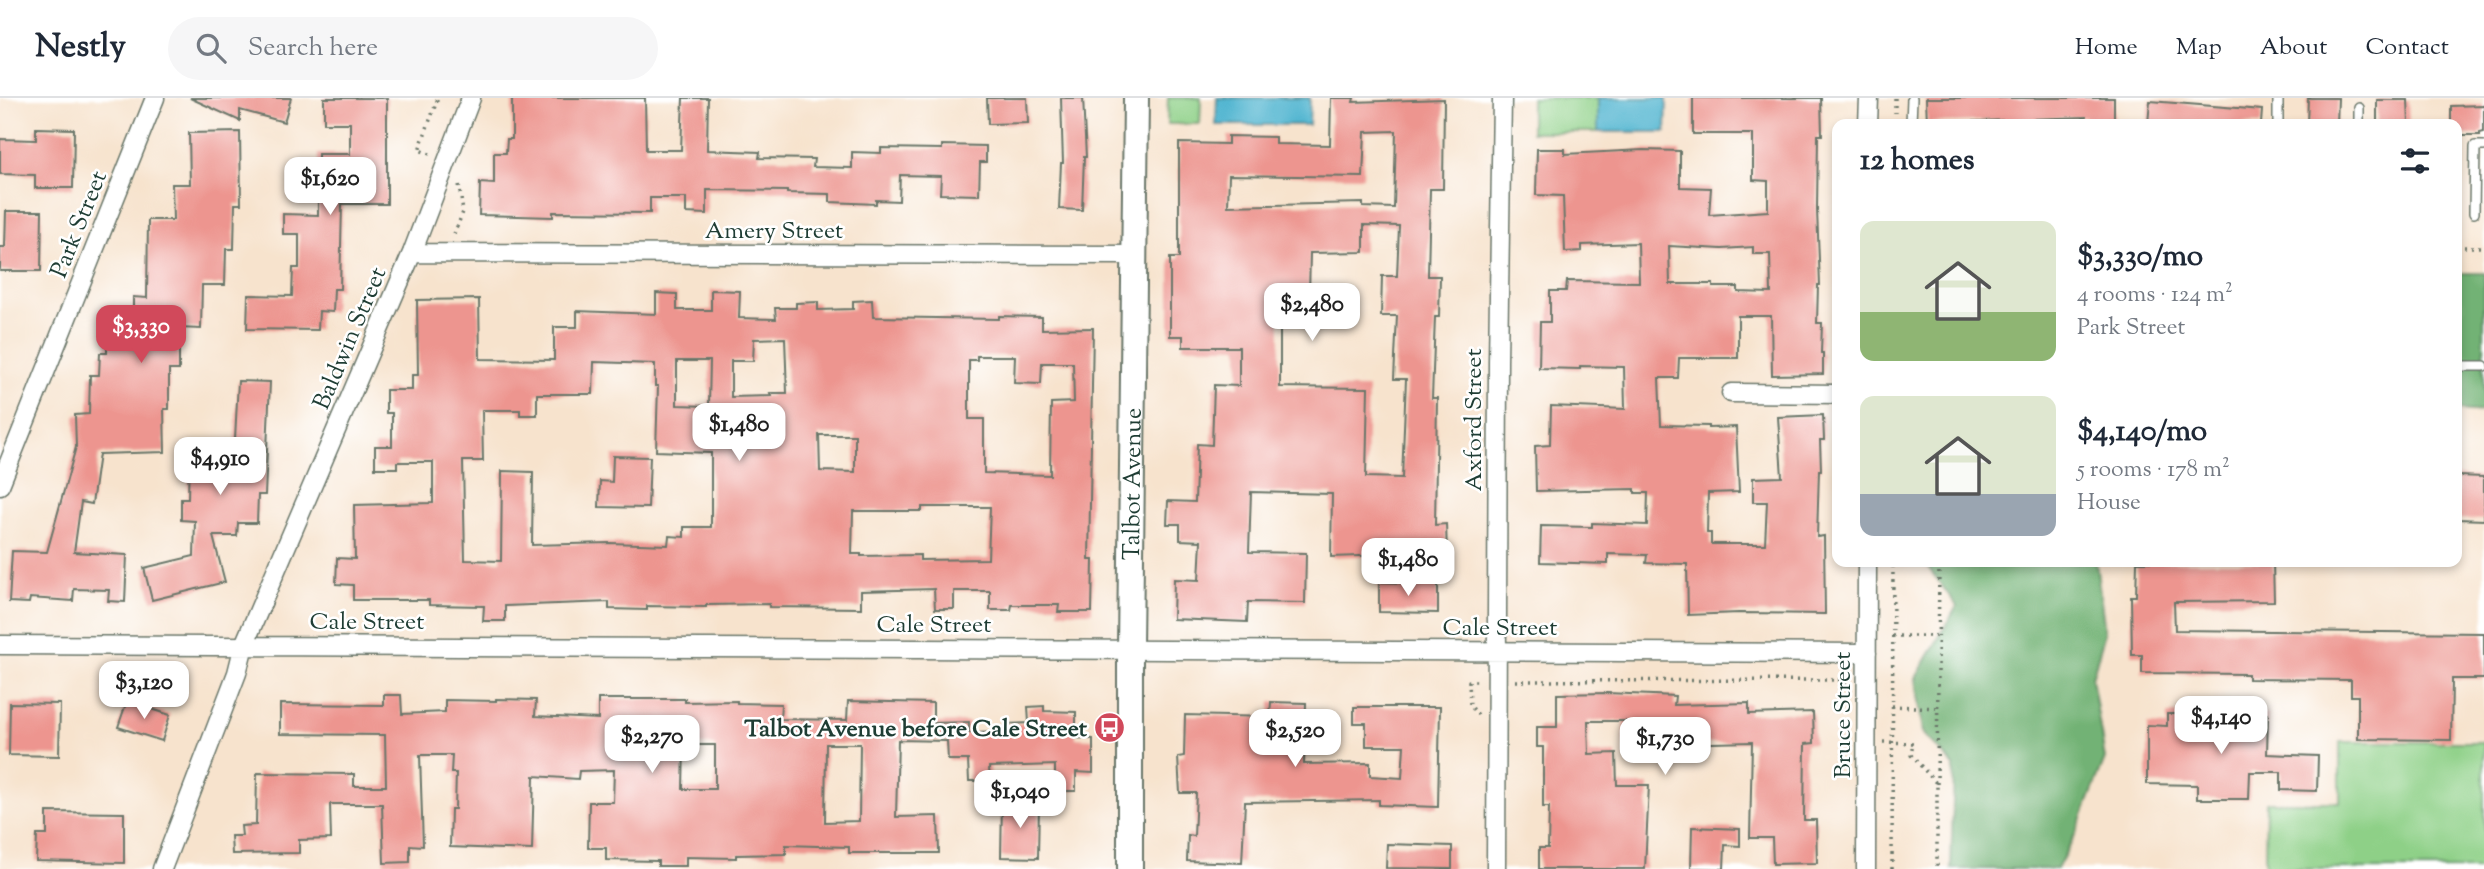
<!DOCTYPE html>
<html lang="en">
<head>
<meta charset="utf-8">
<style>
	:root { --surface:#fff; --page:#f6f6f7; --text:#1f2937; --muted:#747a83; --line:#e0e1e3; --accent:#d1495b }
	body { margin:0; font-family:"Sorts Mill Goudy",serif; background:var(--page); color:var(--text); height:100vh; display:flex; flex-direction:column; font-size:26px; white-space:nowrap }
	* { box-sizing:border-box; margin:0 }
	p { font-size:23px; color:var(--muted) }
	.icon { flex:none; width:38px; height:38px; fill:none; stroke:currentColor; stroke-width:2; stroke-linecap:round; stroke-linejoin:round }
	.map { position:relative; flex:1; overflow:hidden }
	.side { position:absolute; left:1832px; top:21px; width:630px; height:448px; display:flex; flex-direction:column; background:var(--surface); border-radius:14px; box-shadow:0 4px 10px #0003 }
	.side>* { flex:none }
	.price { position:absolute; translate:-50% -60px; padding:0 16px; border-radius:14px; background:#fff; color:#222; font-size:23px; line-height:46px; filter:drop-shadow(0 2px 4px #0008) }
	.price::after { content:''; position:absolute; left:50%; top:42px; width:21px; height:16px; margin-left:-10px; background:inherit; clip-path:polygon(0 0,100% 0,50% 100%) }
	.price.current { background:var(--accent); color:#fff }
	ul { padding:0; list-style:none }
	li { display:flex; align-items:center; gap:21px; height:175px; padding:0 28px }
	li span { display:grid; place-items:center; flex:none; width:196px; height:140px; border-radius:14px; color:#555 }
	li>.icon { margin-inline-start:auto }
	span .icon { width:84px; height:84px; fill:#fffc; stroke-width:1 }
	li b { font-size:30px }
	h2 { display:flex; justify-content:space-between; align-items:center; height:84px; padding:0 28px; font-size:30px }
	header { display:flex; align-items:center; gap:42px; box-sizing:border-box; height:98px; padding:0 35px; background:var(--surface); border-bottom:2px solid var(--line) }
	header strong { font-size:33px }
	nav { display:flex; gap:38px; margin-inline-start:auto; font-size:24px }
	.search { width:490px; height:63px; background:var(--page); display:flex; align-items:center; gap:18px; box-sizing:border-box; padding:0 24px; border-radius:38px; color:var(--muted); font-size:26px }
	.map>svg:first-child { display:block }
	.green { fill:#8ed087; stroke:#56865e; stroke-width:2 }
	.forest { fill:#72b274; stroke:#487854; stroke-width:2 }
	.water { fill:#51b5d0; stroke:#387982; stroke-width:2 }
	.building { fill:#ed958f; fill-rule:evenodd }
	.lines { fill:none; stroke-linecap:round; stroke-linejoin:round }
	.lane-casing { stroke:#6b776a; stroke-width:12 }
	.street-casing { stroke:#6b776a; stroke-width:21 }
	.secondary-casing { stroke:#6b776a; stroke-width:28 }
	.path { stroke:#6b776a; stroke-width:3.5; stroke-dasharray:2 5; stroke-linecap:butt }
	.lane { stroke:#fff; stroke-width:9 }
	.street { stroke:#fff; stroke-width:18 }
	.secondary { stroke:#fff; stroke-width:24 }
	.labels { text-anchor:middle; stroke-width:5; stroke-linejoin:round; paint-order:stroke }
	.street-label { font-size:24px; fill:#1f3d34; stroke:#fff }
	.poi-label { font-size:24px; font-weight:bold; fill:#1f3d34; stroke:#fff; text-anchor:end }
</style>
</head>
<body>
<header>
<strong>Nestly</strong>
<div class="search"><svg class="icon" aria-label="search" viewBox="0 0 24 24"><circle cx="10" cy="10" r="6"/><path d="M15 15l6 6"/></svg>Search here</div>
<nav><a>Home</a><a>Map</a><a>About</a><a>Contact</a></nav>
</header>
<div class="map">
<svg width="2484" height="771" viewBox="0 0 2484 771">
	<rect width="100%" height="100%" fill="#fff"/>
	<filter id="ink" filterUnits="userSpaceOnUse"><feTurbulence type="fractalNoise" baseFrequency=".0143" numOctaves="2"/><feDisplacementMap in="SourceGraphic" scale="14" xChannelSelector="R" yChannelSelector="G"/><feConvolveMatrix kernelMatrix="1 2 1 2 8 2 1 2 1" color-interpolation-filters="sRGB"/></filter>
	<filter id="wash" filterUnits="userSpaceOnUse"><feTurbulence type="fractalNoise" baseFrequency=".00686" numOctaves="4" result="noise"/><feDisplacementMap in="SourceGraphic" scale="28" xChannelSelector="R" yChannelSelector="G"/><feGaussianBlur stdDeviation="1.57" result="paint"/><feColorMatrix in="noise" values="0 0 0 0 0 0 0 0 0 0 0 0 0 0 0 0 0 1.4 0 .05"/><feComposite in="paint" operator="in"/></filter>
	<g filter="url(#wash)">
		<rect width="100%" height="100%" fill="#f7e3cd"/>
		<!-- green -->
		<path class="green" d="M1168,0H1201L1200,26H1167Z
			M1531,0H1598V34H1531Z
			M2340,644H2484V771H2265L2266,704H2340Z"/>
		<!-- forest -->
		<path class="forest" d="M2457,175H2484V314L2457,312Z
			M1924,464H2096L2105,534L2092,580L2105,661L2076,735L2057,771H1951L1954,668L1923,635L1916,580L1957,508Z"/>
		<!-- water -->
		<path class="water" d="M1217,0H1310L1309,27H1216Z
			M1598,0H1667L1666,34H1598Z"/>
		<g id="blocks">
			<!-- building -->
			<path class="building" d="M190,0H291L284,24L240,12V23Z
				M324,0H387V106H342L340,191H334L333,214L319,213L318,232L247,231L248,197L292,198L293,170H299V136H283V116L318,117V56H350V25H324Z
				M512,0H645L646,52H681L683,0H708L707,52L760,54L759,60L814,61L813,69L852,70V54L881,55V50L942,51V47L986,48V64H980L979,97L940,96L941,78L900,77L899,103L876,102V106L830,104V96L787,95V93L707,92V116L686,115V100H650V115L553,114V119L479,117L480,85L494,86V55H506L507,41H512Z
				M987,0H1027L1028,25L988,26Z
				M1061,0H1083L1086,59H1084L1082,112L1059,111L1061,65H1063Z
				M1331,0H1354L1353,4L1444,1L1443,91H1430L1428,178H1440L1439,219H1435L1432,300H1437L1435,427L1446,426L1447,455L1331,459L1332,396L1251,394L1249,454L1306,455L1305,505L1248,504L1247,524L1173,521L1174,481L1199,482L1201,443L1180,442V426H1167L1168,403L1195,404L1197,346L1212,347L1214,287L1239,288V249H1183V238H1170V160H1179V45L1228,46V38L1275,39V46L1330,47ZM1396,33L1394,110L1363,109V105L1228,108L1229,77L1363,79L1365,34ZM1364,127L1399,128L1397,178H1382L1381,218H1397L1394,281H1406L1402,380L1366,379L1368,290L1280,289V197H1309L1310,155L1364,154Z
				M1693,0H1821L1822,37H1818L1817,112L1820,187H1818L1817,225H1822L1821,255H1823V276L1772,277L1771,218H1738V260H1679L1678,280H1659L1661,327L1709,328V330L1736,329L1739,394L1708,395L1707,435H1711V446H1765L1767,404H1753V380L1782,379L1778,319L1823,317L1824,342H1820L1821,372H1819L1817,439L1824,438L1825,516L1739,515L1688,517L1687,466L1646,465L1647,457L1608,456V466L1540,464L1541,428L1592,429V425L1647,427L1648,395H1635V391L1536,393L1535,348L1550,347L1551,308L1625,311L1624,269L1580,268V271L1539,270L1540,224H1550V193H1566L1567,183L1639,184L1638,145L1582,147V153L1565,154L1563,98L1536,97L1537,51H1565V56L1643,52L1680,53V89L1711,90L1709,117L1768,113V83L1753,82V36H1693ZM1669,148L1722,151L1753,149V156H1770L1771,195L1738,194V189H1713V186H1670Z
				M1926,0H2114V25L2086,26V19L1927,25Z
				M2308,0H2338L2337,26H2307Z
				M2377,2H2408L2409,26H2377Z
				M2150,3L2262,12L2261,26H2148Z
				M2484,7V34L2480,35V37H2457V26H2451V8Z
				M36,30L74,31L73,90H35V77L0,76V41L36,42Z
				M240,34L241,106H235L234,151H226L225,187H202L201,231L179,230V272H169V311H164L165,354L99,356L92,406L81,404L74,454L127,457L125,504L108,503L109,492L74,491L73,503L30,500L29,505L9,504L12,453L47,454L76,349L75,317L89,316L90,277H99L100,255H107V237H114L115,211H133V199L147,200L148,122H173L172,86H190L189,35Z
				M6,113H42L41,173H0V149H5Z
				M711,192L740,193L739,220L776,221L775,210H796V205L818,204V212L853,211V203L872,202L873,219L999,221V218L1042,219V231L1093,230L1089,462H1093L1092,514H1058L1059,507H1012L1011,512H990V493H954V511H935L934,491L861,493V510L769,509V506L706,507V509L647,508V512L609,511V504L505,508V523H483L484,508L429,507V502H353V487L336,486L337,460L355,461L354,407L433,405V364H397V370H375V348H392V315H386V292H412V277H418L417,202L479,201L480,261L554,262V229H577V213L656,216V195L677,196V212H711ZM785,240L787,295H770L771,298L731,299V263H753L754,241ZM977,258H1015L1014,285L1041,286L1042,265H1073L1074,304L1051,305L1050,377L984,375V321H969V262H977ZM677,263H710L709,308L677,307ZM594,264L655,266V288H658L656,353L711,355V429H684V439L669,438L668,447L610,445L532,447L533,374L502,373L501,463L465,462L463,363H483L482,312H520V317H537V296H593ZM819,337H855V374L820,373ZM922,409H990L988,461L920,462V457L861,458V456H852L853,413H922Z
				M238,283L270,284L265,397H258L257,425H238L237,438H213L225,484L152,502L144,470L194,458L195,423L181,422V401H188L189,359L234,361Z
				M613,358L650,359L648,410L599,409L600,383L612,384Z
				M2457,378L2484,379V422L2457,421Z
				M2137,464H2273L2274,503L2174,504L2175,532L2484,535V581H2452L2451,642L2358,641V598H2351V582L2248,581V576L2142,575V557H2132L2131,498H2136Z
				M1379,484L1438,486V515L1379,514Z
				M1607,595L1675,598L1674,607L1749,605V616L1813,614L1814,645L1805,646L1804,722H1816L1817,765L1773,766L1772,740H1750L1752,644L1673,646V650L1624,648L1625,623H1588L1589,656L1616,655L1617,687H1649L1645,771H1539V750H1548L1549,709H1543V649H1537V629H1557V596Z
				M384,597H401L402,616L445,614V602L496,603V601L536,602L535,618L598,621V601H685V604L737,603V605L781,606L780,621L847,622L848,603L933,605V625L969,624V635L1007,634L1006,626L1029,625L1028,609L1044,608V613L1076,614V640L1093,641V675L1076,674V693H1055V667L989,669L990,683H969L968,662H948L947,643L898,642L896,719L938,718L939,755H849V749L786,747V756L736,757V760L686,759V768H658V763L606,762V750H588L589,704H613L614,672L579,673L578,681L534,678L532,752L450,749L451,711H455L456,675H451L452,657H420L423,748L410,747V764L384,765L382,706H330L331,741L299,742V755L232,756L231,738H242L241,728L256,727L257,675L354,676V688H386L385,637L280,636V606L384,607ZM826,646H860L859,723L825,724ZM684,647H715V691H683Z
				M127,603L170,617L162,643L118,629Z
				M1271,604L1306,605L1304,666L1370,665V678L1402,680L1404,648H1366V625H1354V609H1440L1438,709L1379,707V702L1245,704L1242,765L1187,763L1188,737L1194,738L1196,695H1180L1178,659L1184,658L1185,617L1270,619Z
				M10,605L60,606L59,658L9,657Z
				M2167,616H2268L2267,656L2318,658L2317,693L2281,692V674H2250L2249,701H2197V687L2147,686V627L2167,628Z
				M1002,704L1039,705L1038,760L1001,759Z
				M47,714L124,715V765L36,763L37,737H47Z
				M1692,729L1740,731V748L1725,747L1724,771L1691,770Z
				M1387,746L1452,748V771L1386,770Z"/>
		</g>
	</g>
	<g filter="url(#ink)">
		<use href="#blocks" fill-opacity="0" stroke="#6b776a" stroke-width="2"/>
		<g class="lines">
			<defs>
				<path id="lane" d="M1911,26L1912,0
					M2278,26V0
					M2359,26V10
					M2474,115L2475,48H2484
					M2457,268H2484"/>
				<path id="street" d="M1868,26L1869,0
					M412,155L1136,157
					M1731,295L1838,296
					M0,387L155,0
					M0,547L1867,555
					M162,771L237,575L244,547L412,155L471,0
					M1496,771L1498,264L1502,0
					M1866,771L1867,464"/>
				<g id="secondary">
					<path id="s1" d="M1130,771V552L1136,0"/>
				</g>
			</defs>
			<!-- lane casing -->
			<use href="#lane" class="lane-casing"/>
			<!-- street casing -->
			<use href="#street" class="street-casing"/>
			<!-- secondary casing -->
			<use href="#secondary" class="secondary-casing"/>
			<!-- path -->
			<path class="path" d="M1895,0V15
				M430,56L419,52L438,0
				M454,136L463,114L459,86
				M2457,149H2484
				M1892,538H1939
				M1516,583L1839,582L1847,586
				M1892,608L1939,610
				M1478,617L1470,607L1469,583H1480
				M1883,644L1913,645L1911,657L1937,686V771
				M1937,686L1939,464
				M1892,771L1893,464"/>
			<!-- lane -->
			<use href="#lane" class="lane"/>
			<!-- street -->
			<use href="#street" class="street"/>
			<!-- secondary -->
			<use href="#secondary" class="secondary"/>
		</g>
	</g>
	<!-- icons -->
	<defs>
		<symbol id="bus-disc" viewBox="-11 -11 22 22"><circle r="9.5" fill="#d1495b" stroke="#fff"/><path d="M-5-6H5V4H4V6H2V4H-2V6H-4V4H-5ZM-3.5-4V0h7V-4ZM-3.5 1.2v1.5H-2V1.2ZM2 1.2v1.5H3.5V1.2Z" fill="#fff"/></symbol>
	</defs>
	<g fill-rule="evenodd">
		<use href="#bus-disc" x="1092" y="612" width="35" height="35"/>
	</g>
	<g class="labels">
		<!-- street labels -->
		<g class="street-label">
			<text transform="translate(78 126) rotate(-68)" y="8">Park Street</text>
			<text x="774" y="140">Amery Street</text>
			<text transform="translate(349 240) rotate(-67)" y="8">Baldwin Street</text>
			<text transform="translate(1473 322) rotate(-90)" y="8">Axford Street</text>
			<text dy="8" stroke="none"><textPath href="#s1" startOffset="385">Talbot Avenue</textPath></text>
			<text x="367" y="531">Cale Street</text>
			<text x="934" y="534">Cale Street</text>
			<text x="1500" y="537">Cale Street</text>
			<text transform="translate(1842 617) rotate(-90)" y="8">Bruce Street</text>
		</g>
		<!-- poi labels -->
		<g class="poi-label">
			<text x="1087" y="638">Talbot Avenue before Cale Street</text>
		</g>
	</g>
</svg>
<b class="price" style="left:330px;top:119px">$1,620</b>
<b class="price" style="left:1312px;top:245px">$2,480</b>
<b class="price current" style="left:141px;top:267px">$3,330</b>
<b class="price" style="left:739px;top:365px">$1,480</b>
<b class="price" style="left:220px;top:399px">$4,910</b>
<b class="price" style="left:1408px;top:500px">$1,480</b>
<b class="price" style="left:144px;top:623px">$3,120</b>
<b class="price" style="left:2221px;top:658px">$4,140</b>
<b class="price" style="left:1295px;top:671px">$2,520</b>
<b class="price" style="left:652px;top:677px">$2,270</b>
<b class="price" style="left:1665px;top:679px">$1,730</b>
<b class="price" style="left:1020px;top:732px">$1,040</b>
<section class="side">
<h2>12 homes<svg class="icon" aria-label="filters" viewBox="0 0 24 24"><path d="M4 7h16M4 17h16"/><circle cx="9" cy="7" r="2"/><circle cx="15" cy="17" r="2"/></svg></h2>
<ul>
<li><span style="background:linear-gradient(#dfe7d0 65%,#8fb573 0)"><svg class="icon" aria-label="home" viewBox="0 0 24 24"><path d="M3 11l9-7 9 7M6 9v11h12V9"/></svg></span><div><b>$3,330/mo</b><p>4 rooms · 124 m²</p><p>Park Street</p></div></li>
<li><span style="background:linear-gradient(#dfe7d0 70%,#9aa5b1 0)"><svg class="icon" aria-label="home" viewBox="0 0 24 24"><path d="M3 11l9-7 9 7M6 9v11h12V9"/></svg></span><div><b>$4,140/mo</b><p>5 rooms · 178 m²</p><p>House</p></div></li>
</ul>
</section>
</div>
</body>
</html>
